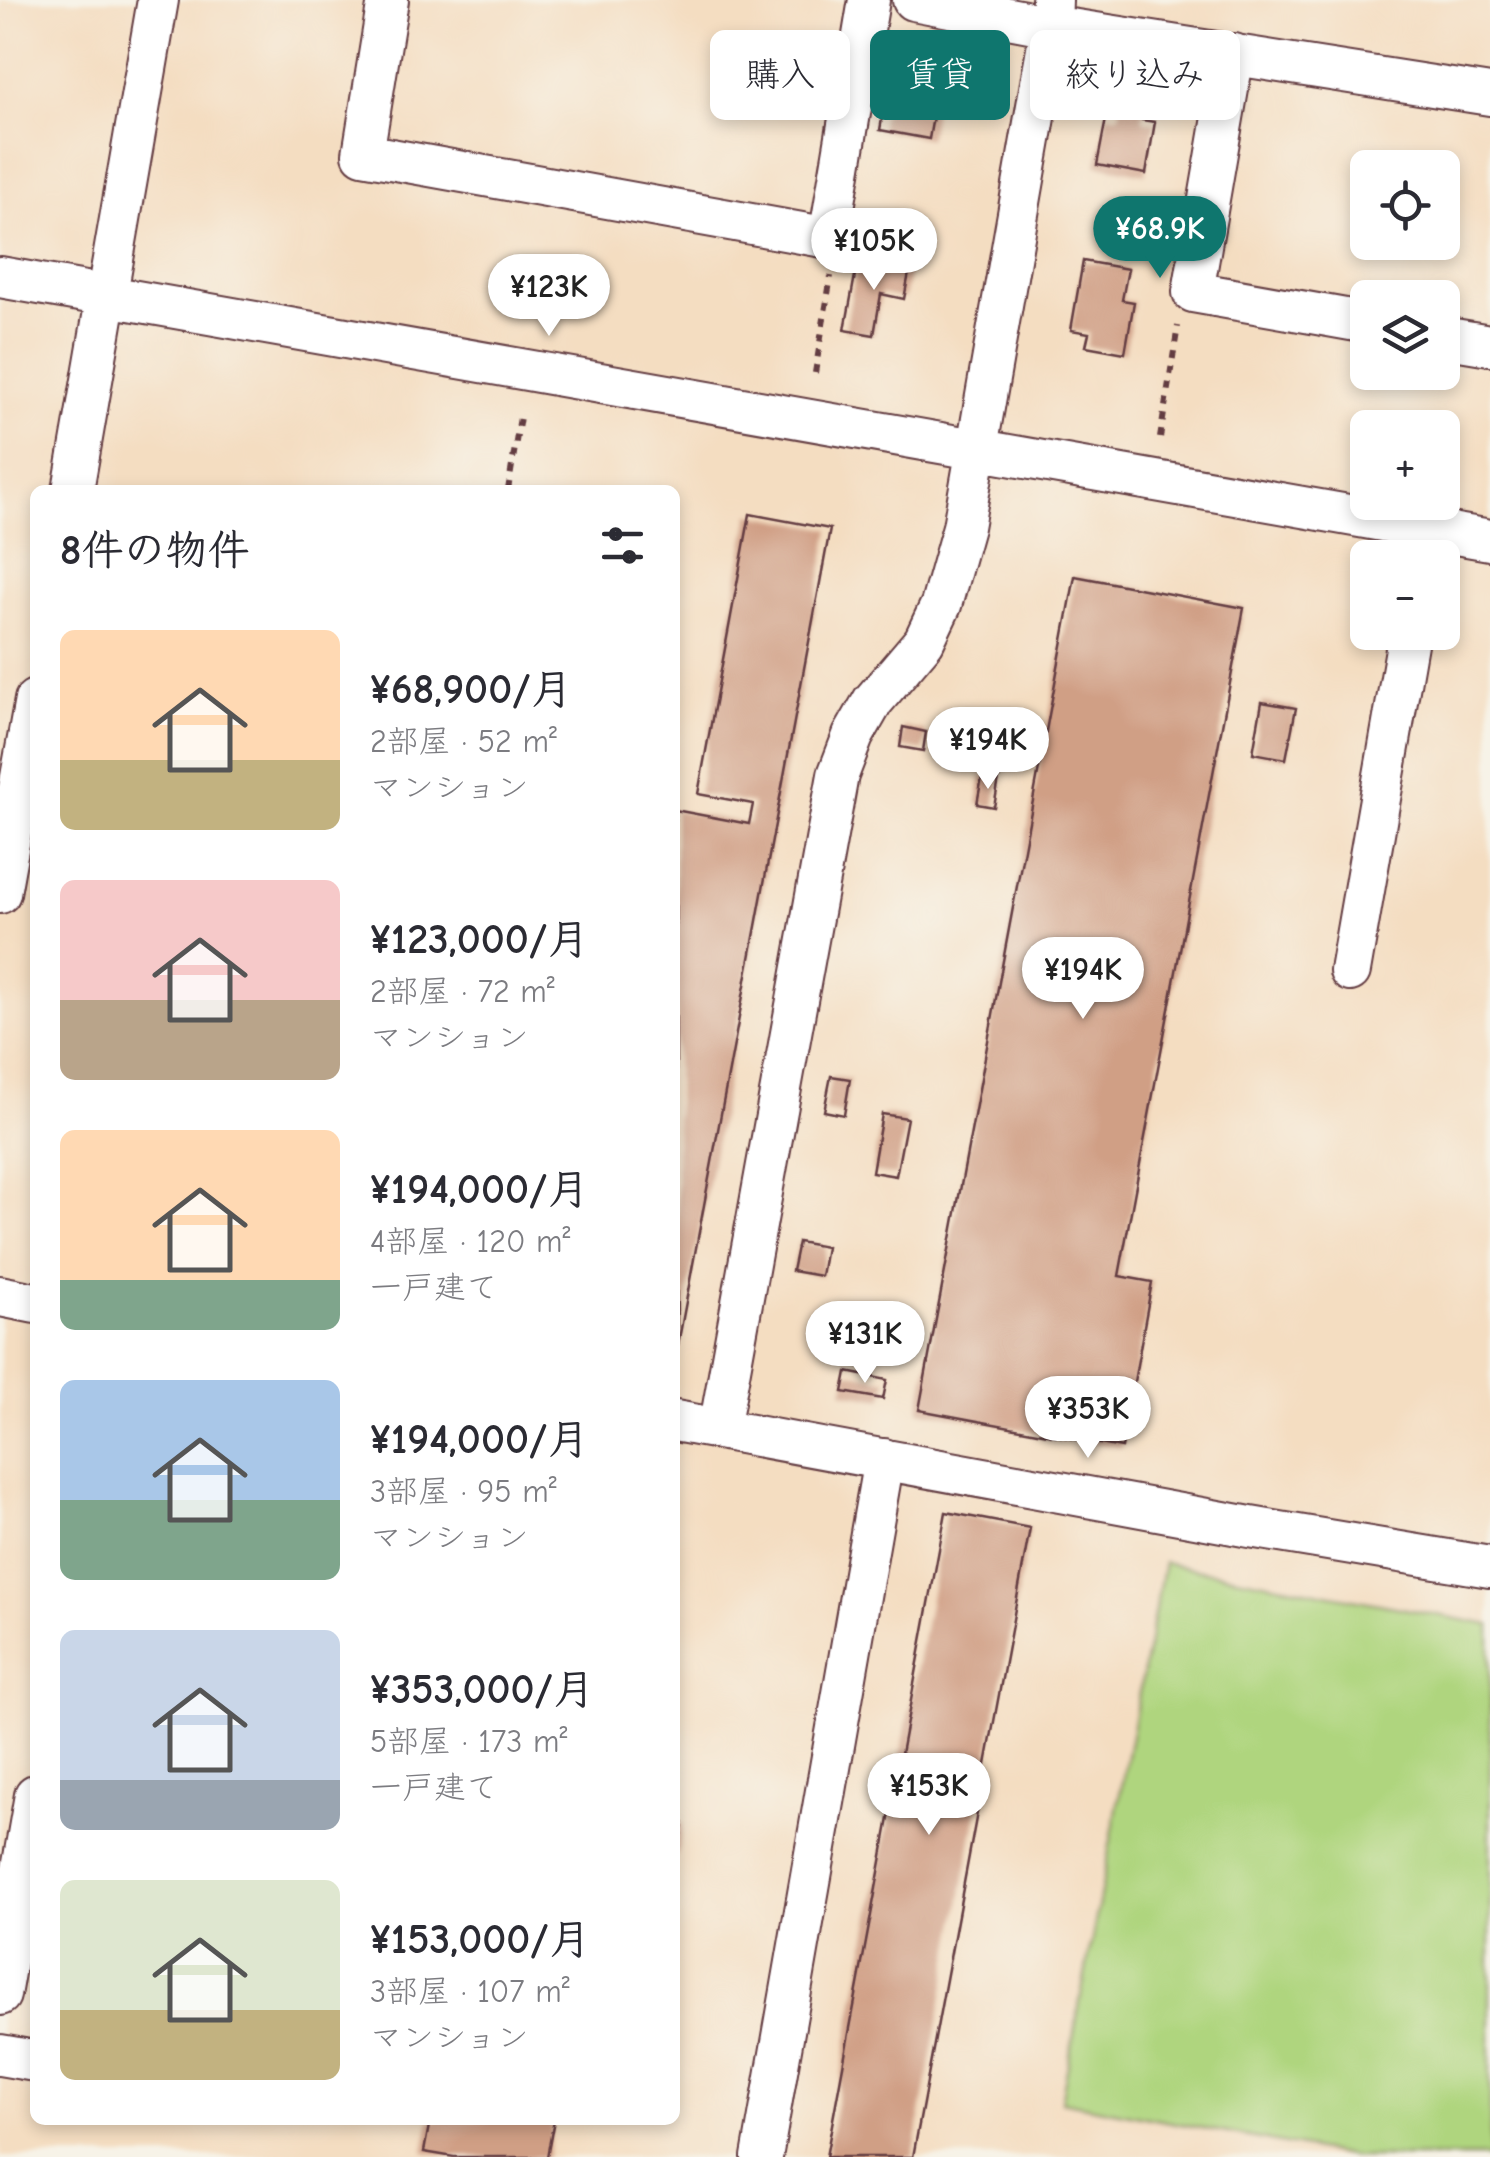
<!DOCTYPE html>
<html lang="ja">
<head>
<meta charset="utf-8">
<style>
	:root { --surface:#fff; --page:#f2f2f3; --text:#2b2b33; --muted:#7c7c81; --accent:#0f766e }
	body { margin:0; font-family:"Comic Neue","Klee One",sans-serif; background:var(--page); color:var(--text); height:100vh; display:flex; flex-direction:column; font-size:38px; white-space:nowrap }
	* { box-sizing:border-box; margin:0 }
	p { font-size:32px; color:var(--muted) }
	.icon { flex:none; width:55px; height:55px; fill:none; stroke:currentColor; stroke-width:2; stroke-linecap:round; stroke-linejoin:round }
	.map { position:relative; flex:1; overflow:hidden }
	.side { position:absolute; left:30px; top:485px; width:650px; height:1640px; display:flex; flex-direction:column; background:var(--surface); border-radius:15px; box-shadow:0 5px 15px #0003 }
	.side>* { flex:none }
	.top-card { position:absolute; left:710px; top:30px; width:630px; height:90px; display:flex; gap:20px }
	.controls { position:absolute; left:1350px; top:150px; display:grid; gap:20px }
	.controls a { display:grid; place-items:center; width:110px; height:110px; border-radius:15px; background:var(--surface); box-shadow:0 5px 15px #0003; font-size:50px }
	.price { position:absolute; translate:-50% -85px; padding:0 22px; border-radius:35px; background:#fff; color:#222; font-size:32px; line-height:65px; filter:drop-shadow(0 2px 5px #0008) }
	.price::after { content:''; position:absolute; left:50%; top:60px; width:30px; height:22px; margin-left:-15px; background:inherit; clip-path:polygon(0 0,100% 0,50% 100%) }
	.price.selected { background:var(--accent); color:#fff }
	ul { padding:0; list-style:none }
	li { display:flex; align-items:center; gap:30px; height:250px; padding:0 30px }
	li span { display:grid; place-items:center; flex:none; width:280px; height:200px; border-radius:15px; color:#555 }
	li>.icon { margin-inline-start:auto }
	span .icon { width:120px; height:120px; fill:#fffc; stroke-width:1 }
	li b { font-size:42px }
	h2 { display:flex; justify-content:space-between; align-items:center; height:120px; padding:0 30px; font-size:42px }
	.tag { padding:0 35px; border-radius:15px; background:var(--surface); box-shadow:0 5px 15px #0003; font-size:35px; line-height:90px }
	.tag.selected { background:var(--accent); color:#fff }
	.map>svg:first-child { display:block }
	.green { fill:#afd57e; stroke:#7c7a54; stroke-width:2.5 }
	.building { fill:#d09f85 }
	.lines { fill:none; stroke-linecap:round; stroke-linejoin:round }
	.minor-casing { stroke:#643c42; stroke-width:44 }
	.path { stroke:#643c42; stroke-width:6; stroke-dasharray:8 8; stroke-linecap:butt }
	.minor { stroke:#fff; stroke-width:40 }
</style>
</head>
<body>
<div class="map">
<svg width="1490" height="2157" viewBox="0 0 1490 2157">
	<rect width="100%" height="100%" fill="#f7f3e8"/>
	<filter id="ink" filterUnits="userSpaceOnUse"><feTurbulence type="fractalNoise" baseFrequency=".01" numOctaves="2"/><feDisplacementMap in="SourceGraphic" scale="20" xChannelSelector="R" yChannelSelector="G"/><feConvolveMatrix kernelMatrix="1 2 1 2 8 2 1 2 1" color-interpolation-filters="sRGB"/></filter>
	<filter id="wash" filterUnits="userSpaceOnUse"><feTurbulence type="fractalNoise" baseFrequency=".0048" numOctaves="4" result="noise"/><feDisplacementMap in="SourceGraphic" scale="40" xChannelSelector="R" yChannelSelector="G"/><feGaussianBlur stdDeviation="2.25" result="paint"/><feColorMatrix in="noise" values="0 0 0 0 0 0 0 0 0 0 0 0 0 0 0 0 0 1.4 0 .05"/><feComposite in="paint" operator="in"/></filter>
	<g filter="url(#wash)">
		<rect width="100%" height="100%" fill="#f4ddc1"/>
		<!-- green -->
		<path class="green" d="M1164,1563L1490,1625V2157H1353L1061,2101Z"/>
		<g id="blocks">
			<!-- building -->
			<path class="building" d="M892,63L941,72L929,139L880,130Z
				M1122,97L1146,101L1142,120L1155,122L1146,174L1097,165L1107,114L1119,116Z
				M858,259L910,268L904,299L881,294L874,335L845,330Z
				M1083,261L1128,269L1122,300L1134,302L1125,353L1086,346L1089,333L1071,330Z
				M750,514L830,529L677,1350L675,810L749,824L753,804L698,794Z
				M1075,576L1244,608L1119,1276L1152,1282L1122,1448L919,1410Z
				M1262,702L1296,708L1286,759L1253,753Z
				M903,727L926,732L923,751L900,747Z
				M982,777L999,779L994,807L977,804Z
				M831,1076L850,1079L844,1115L824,1111Z
				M882,1114L907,1118L896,1176L872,1172Z
				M798,1242L826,1247L821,1276L792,1271Z
				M847,1372L887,1380L883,1399L843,1392Z
				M946,1512L1030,1528L913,2157H826Z
				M675,1822L683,1823L677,1856L675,1855Z
				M430,2120H554L547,2157H454L424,2152Z"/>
		</g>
	</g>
	<g filter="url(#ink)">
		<use href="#blocks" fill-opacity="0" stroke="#643c42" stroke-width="2.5"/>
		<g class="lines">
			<defs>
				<path id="minor" d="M388,0L363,154L829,238L869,0
					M913,0L1051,26L1490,95
					M1234,54L1193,292L1368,323
					M0,277L1490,540
					M1442,337L1490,345
					M73,490L158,0
					M0,893L35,700
					M1350,971L1409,632
					M0,1296L35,1303
					M675,1421L1250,1527L1490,1567
					M719,1429L838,775L853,736L873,701L924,641L941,605L963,527L1051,26L1052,0
					M0,1995L35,1795
					M0,2055L35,2061
					M762,2157L884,1459"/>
			</defs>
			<!-- minor casing -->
			<use href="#minor" class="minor-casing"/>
			<!-- path -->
			<path class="path" d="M815,373L831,276
				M1160,438L1178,326
				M508,490L520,417"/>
			<!-- minor -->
			<use href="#minor" class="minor"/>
		</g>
	</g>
</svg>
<div class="controls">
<a><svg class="icon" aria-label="locate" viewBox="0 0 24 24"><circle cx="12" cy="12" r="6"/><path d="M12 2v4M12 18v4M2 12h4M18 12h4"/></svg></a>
<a><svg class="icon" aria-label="layers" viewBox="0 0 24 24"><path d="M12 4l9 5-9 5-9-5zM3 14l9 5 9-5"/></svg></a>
<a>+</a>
<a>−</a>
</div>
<b class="price selected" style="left:1160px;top:281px">¥68.9K</b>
<b class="price" style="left:874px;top:293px">¥105K</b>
<b class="price" style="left:549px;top:339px">¥123K</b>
<b class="price" style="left:988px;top:792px">¥194K</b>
<b class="price" style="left:1083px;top:1022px">¥194K</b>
<b class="price" style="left:865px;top:1386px">¥131K</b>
<b class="price" style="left:1088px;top:1461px">¥353K</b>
<b class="price" style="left:929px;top:1838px">¥153K</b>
<div class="top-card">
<a class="tag">購入</a>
<a class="tag selected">賃貸</a>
<a class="tag">絞り込み</a>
</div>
<section class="side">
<h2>8件の物件<svg class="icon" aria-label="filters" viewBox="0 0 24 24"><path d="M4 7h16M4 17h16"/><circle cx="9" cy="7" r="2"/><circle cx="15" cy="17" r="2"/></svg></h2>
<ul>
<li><span style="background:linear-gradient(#ffd9b3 65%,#c2b280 0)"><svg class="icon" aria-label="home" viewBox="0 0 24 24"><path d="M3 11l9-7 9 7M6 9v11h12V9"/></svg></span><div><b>¥68,900/月</b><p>2部屋 · 52 m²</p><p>マンション</p></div></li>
<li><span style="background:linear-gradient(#f6c9c9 60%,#b9a48a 0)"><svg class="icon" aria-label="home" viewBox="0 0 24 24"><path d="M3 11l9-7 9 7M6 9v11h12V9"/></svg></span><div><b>¥123,000/月</b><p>2部屋 · 72 m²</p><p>マンション</p></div></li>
<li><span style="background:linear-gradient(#ffd9b3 75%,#7fa58c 0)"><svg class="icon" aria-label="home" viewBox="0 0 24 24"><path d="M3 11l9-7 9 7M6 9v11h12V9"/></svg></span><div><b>¥194,000/月</b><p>4部屋 · 120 m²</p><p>一戸建て</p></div></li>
<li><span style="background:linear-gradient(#a9c7e8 60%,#7fa58c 0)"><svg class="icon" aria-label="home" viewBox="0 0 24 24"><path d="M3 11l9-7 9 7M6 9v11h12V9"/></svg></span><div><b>¥194,000/月</b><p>3部屋 · 95 m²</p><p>マンション</p></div></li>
<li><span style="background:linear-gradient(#c9d6e8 75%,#9aa5b1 0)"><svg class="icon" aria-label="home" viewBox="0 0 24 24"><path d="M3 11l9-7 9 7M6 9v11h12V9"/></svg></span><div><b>¥353,000/月</b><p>5部屋 · 173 m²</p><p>一戸建て</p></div></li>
<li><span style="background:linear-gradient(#dfe7d0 65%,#c2b280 0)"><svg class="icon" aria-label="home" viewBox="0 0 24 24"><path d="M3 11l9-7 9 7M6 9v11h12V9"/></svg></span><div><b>¥153,000/月</b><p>3部屋 · 107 m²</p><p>マンション</p></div></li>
</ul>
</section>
</div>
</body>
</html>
